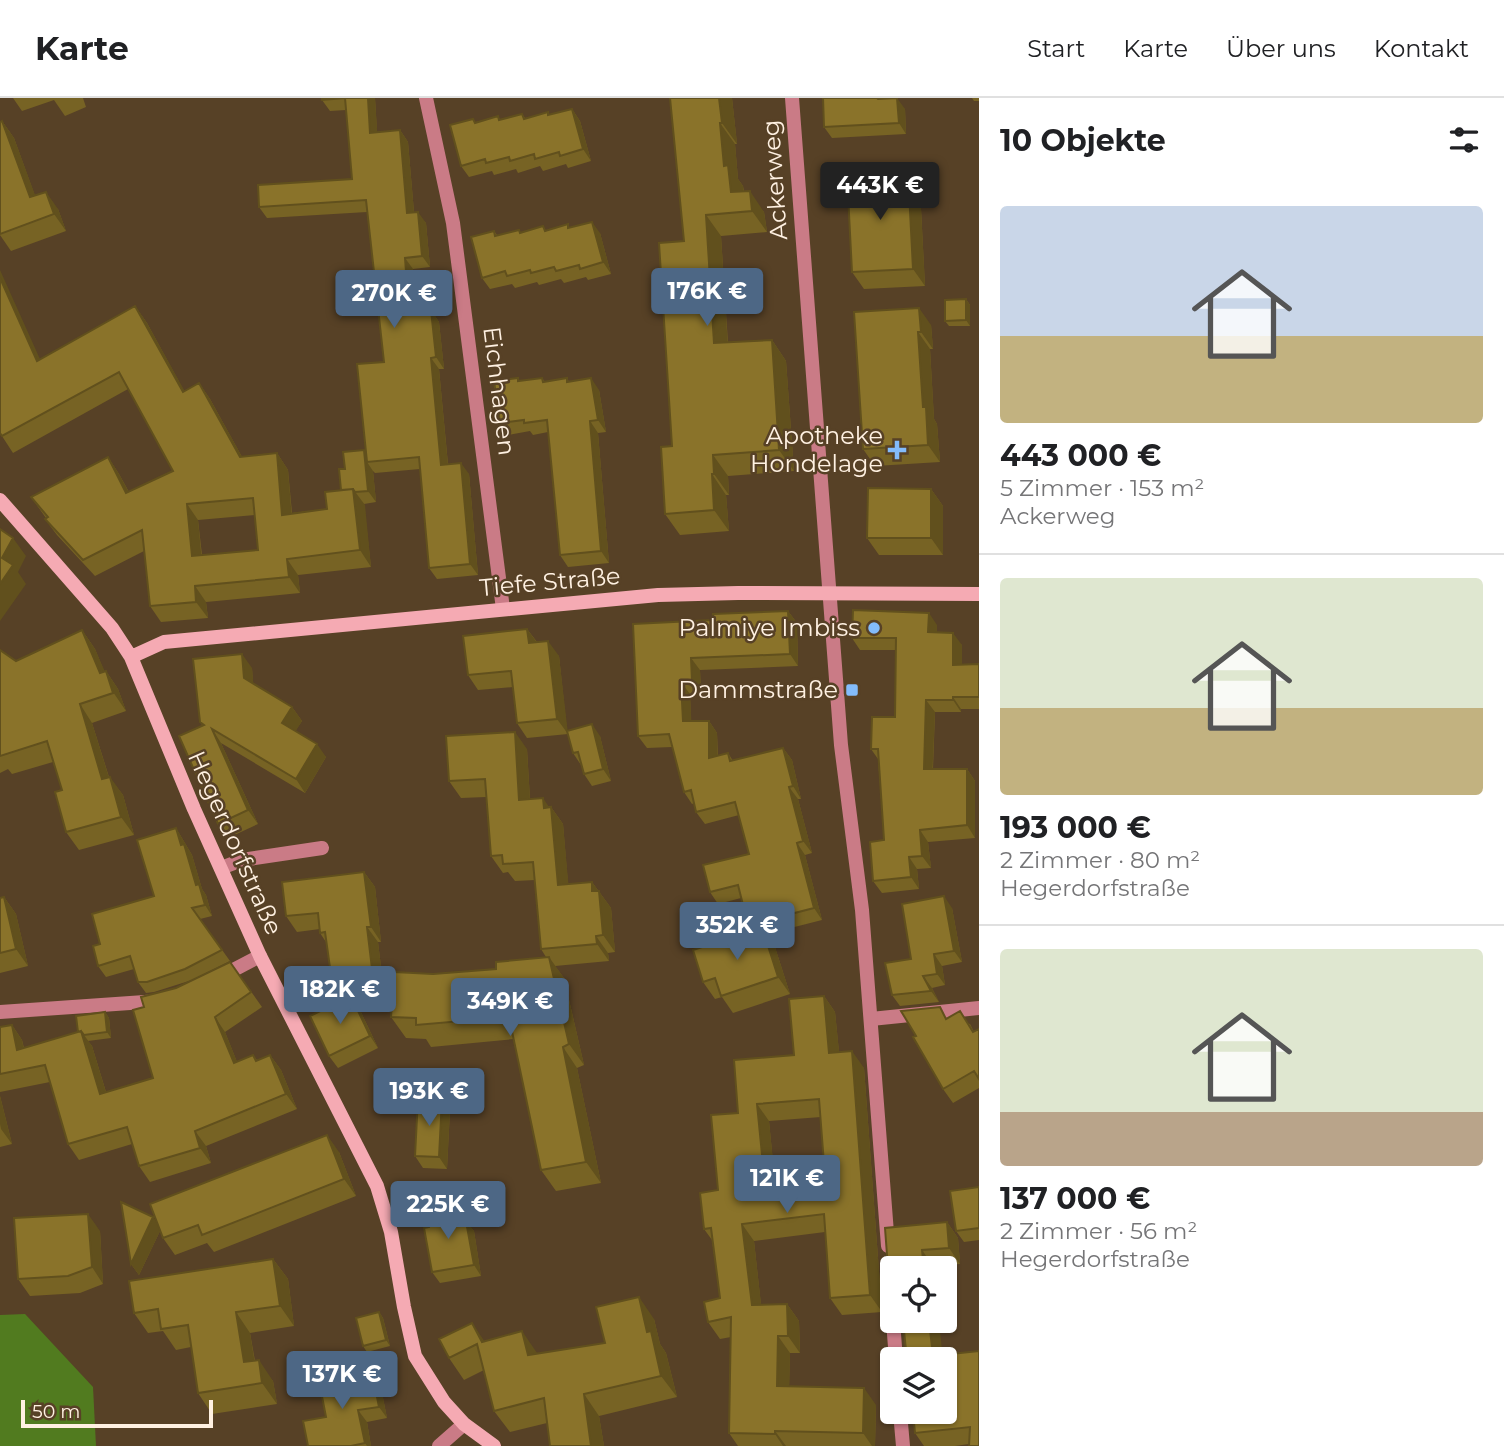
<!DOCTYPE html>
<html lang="de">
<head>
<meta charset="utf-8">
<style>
	:root { --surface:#fff; --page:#f6f6f6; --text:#202124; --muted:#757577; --line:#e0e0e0; --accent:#4d6785 }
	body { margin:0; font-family:Montserrat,sans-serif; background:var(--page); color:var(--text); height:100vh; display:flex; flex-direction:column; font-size:26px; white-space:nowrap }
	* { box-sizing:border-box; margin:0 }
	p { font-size:23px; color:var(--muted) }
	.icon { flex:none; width:38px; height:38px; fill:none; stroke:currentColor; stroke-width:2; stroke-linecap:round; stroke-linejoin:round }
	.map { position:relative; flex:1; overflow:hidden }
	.panel { display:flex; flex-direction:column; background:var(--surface); width:525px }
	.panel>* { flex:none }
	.tools { position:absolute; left:880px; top:1158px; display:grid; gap:14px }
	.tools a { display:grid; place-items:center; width:77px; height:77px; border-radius:7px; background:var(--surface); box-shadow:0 2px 5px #0004; font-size:35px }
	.scale { position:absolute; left:21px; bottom:18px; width:192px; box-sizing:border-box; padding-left:7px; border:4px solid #fff1e2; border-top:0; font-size:19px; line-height:24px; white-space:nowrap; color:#fff1e2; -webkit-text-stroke:5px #574126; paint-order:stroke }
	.price { position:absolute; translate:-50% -60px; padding:0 16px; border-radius:7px; background:var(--accent); color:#fff; font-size:23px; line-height:46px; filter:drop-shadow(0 2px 4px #0008) }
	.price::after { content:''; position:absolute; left:50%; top:42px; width:21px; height:16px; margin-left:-10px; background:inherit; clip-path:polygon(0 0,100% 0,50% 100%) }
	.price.selected { background:#222; color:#fff }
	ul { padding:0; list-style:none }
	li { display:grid; align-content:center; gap:14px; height:371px; padding:0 21px }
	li+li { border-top:2px solid var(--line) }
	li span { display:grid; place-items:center; height:217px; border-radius:7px; color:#555 }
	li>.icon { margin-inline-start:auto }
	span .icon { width:126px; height:126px; fill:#fffc; stroke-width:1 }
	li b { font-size:30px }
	h2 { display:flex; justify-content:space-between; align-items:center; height:84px; padding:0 21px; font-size:30px }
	header { display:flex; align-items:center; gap:42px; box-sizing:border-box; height:98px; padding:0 35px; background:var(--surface); border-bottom:2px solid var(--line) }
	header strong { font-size:33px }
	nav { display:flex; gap:38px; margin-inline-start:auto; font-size:24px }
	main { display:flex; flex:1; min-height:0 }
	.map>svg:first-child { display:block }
	.green { fill:#517b1f }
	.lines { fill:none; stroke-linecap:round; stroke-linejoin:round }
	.lane { stroke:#ca7b86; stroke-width:14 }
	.street { stroke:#ca7b86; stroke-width:14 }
	.secondary { stroke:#f5aab3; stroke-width:14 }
	.wall { fill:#776324; fill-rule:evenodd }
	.shaded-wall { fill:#61501d }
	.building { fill:#8a732a; stroke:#61501d; stroke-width:2; fill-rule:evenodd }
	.poi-dot { fill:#83bcfb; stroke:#574126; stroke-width:2.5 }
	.labels { text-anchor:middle; stroke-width:5; stroke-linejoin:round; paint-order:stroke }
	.street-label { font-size:24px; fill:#fff1e2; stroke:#574126 }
	.poi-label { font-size:24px; fill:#fff1e2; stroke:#574126; text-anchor:end }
</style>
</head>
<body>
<header>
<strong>Karte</strong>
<nav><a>Start</a><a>Karte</a><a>Über uns</a><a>Kontakt</a></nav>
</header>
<main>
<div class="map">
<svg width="979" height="1348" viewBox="0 0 979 1348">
	<rect width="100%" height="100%" fill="#574126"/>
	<!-- green -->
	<path class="green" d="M25,1216L93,1289L96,1348H0V1217Z"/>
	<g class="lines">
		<!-- lane -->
		<path class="lane" d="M221,770L242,762L322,750
			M871,921L979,910"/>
		<!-- street -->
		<path class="street" d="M426,0L453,125L503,511
			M792,0L841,647L862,812L888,1148
			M220,879L260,858
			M0,914L159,903
			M890,1182L892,1219
			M893,1223L896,1262
			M900,1314L903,1348
			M439,1348L464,1326"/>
		<!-- secondary -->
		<path class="secondary" d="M0,402L112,530L131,559L194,711L260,858L377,1088L391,1134L404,1209L415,1258L444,1304L464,1326L494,1348
			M131,559L164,544L658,497L738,495L979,496"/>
	</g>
	<!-- wall -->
	<path class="wall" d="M13,0H83L86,9L65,18L54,2L22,13Z
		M322,0H375L377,34L400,32L408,44L414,114L426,125L430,169L413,171L416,214L431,212L439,224L444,271H439L448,366L469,376L478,477L437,481L429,470L420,371L375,375L373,373L376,404L364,406L371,469L298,477L300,495L206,504L208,520L161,524L150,508L144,453L95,478L57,437L45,421L46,420L31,399L108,359L119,376L129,394L173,373L128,291L13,355L0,335L40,261L135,208L147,225L184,293L199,285L210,301L242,359L277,355L288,372L292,415L327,411L341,392L345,371L364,352L366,354L384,264L367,114L267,120L259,109L352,81L346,12L330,13L322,2ZM255,417L258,452L202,457L198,422Z
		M670,0H732L737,46H735L738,81L743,88L744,93L764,114L767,134L721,138L728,245L772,242L786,263L794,373L728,378L729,397H726L729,433L680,437L665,416L672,348L684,143Z
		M972,0H979V3H974Z
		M885,1L905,11L906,36L832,40L824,29Z
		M572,11L580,23L591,63L568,70L566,66L543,73L540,68L518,75L516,71L494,77L492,73L469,79L461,68L476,24L498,18L500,22L522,16L525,20L550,17Z
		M2,23L14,40L35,98L58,111L66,133L11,153L0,137V24Z
		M908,74L920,91L925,188L864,191L852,174Z
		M570,130L600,135L611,176L588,182L586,179L564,185L561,181L539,187L537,184L515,190L512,186L490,191L482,180L494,133L497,137L519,132L521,135Z
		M966,201L970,207V228H949L945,223Z
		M854,214L931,227L933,251H930L934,321L937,326L940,364L875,368L863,351Z
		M518,280L520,283L542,280L545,284L567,280L569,284L599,292L606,334L598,335L609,465L568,469L560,457L548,334L533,337L530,333L508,337L500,325Z
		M931,391L943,408V457H879L867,440Z
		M788,513L797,525L798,568L700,572L701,595L690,596L691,623H709L717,635L718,658L728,655L733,663L783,650L792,662L801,701H798L812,755L805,757L822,822L767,836L774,846L790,896L733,915L722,899L715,901L703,884L752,832L748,827L741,800L718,806L710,794L749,756L739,717L705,726L696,714L694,705L692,706L684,694L672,649L647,650L638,638L713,522Z
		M937,527V534L962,547V567L979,566V611H961V614H935L933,671H967L975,683V740L928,744L931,770L917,771L919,791L882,795L873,783L884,742L878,661L871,651L895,619L896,552H860L852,540Z
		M527,531L537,544L559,558L567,633L600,638L611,683L592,688L584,676L581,667L573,655L568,636L527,640L517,625L513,589L478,592L468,577Z
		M82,532L95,551L104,573H106L118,591L126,613L92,625L109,679L123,697L134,737L79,752L66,734L62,692L53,664L12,676L8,671L0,675V552L16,563Z
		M252,570L253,586L292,609L302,623L295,633L326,659L305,695L221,645L258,726L228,740L218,726L202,627L200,624Z
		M527,651L530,701L551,709L563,726L568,786L592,784L611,810L615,854L608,855L609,863L555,868L564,880L584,967L577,970L601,1085L556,1093L541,1072L514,941L431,949L426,941L406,940L391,919L433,876L496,871L546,859L541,851L535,782L515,783L508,774L503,775L491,758L486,699L461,700L449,683Z
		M176,730L192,757L202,791L206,797L212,818L200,821L230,863L192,882L154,894L146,895L138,884L134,871L106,879L98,868L100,846L154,798Z
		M364,774L375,789L381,844H378L384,894L342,899L332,884L326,844L320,835V831L297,834L286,818Z
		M4,799L16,816L28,868L0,875V800Z
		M952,810L962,864L942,868L945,887L932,890L939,904L900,908L892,897L911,861Z
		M230,864L262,909L225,934L237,964L253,957L257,962L270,957L281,972L297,1011L206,1048L211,1065L150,1084L139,1068L132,1046L79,1062L68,1046L50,984L0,994V929L12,927L22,942L24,950L78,934L105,914L109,920L111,940L88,943L92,948L106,994L153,980L144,909L176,890Z
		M824,898L835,914L839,954L864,970L882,1214L842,1217L830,1200L825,1134L754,1143L761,1207L787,1206L799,1223L800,1255H790L789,1289L876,1307L875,1348H738L729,1335L731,1239L720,1241L708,1224L720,1200L712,1142L704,1131L718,1092L738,1015L794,957ZM821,1019L825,1079L775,1085L769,1023Z
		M359,910L378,950L338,970L329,958Z
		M947,920L970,926L974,934L979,931V990L953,1005L943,991Z
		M0,998L12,1046L0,1049Z
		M450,1012L447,1071L423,1070L415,1058Z
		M339,1054L356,1098L214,1154L207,1145L175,1157L163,1140L160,1133L139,1177L131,1166L153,1119L157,1126Z
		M979,1089V1142L964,1144L956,1133Z
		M465,1120V1123L474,1133L481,1178L440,1185L432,1174Z
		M947,1124L958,1140L960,1166L933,1168V1171H892V1200L890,1197L885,1130Z
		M100,1133L103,1186L80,1195L30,1198L18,1181Z
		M273,1161L288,1181L294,1228L250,1235L255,1263L273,1283L277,1306L212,1316L198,1295L191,1249L176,1252L163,1233L148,1235L134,1215Z
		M379,1214L383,1220L390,1248L367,1254L363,1248Z
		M654,1221L660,1246L666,1255L677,1299L599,1318L604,1348H550L547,1325L510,1334L494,1313L484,1272L464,1282L449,1260L484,1243L537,1256L605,1245Z
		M979,1253L969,1346L955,1348H924L915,1335L942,1257Z
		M380,1285L387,1320L367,1324L371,1348H308L326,1319Z"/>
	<!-- shaded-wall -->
	<path class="shaded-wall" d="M368,0H375L378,46L370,35Z
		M719,0H732L737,46L722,25Z
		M897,0L905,11L906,36L899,25Z
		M572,11L580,23L591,63L583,51Z
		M2,23L14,40L42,116L30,99Z
		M720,25L735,46L738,81L743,88L746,113L731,94L724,68Z
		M400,32L408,44L415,126L407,115Z
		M908,74L920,91L925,188L913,171Z
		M750,93L764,114L767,134L752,113Z
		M46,94L58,111L66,133L54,116Z
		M418,114L426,125L430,169L422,158Z
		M706,117L721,138L729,266L714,245Z
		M592,124L600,135L611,176L603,164Z
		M405,160L413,171L417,226L409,215Z
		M0,172L48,279L37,263L0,180Z
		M966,201L970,207V228L966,222Z
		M135,208L147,225L194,310L183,294Z
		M919,210L931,227L933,251L921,234Z
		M431,212L439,224L444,271L436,259Z
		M918,234L930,251L934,321L937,326L940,364L928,347L923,309Z
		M772,242L786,263L794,373L779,352Z
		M431,260L439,271L449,378L441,367Z
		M591,280L599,292L606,334L598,322Z
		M199,285L210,301L251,375L240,359Z
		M590,323L598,335L609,465L601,453Z
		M364,352L372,363L367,364L373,373L376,404L368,393Z
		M277,355L288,372L293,433L282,417Z
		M713,357L728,378L729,397L714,376Z
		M108,359L119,376L138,411L126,395Z
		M461,365L469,376L478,477L470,466Z
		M712,376L726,397L729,433L714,412Z
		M353,391L365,407L371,469L360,452Z
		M931,391L943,408V457L931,440Z
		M187,406L198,422L203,475L192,458Z
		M13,440L26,458L18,474L26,486L0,523V486L2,460Z
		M287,461L298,477L300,495L289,479Z
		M195,488L206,504L208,520L196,504Z
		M788,513L797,525L798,568L790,556Z
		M929,515L937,527V546L928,534Z
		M527,531L538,546L529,545Z
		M82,532L95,551L112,590L106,573L118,591L126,613L100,575Z
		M953,535L962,547V579L953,567Z
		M548,543L559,558L568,636L557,621Z
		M242,556L252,570L254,594L244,580Z
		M691,560L700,572L701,595L692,583Z
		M681,584L690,596L692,635L683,623Z
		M953,599L961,611V614L953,602Z
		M926,602L935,614L932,683L924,671Z
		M80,606L92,625L115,699L102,681Z
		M292,609L302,623L292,639L282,625Z
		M709,623L717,635L718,672L709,660Z
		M592,626L600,638L611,683L603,671Z
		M212,631L221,645L258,726L248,712Z
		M515,634L527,651L531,719L519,702Z
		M317,646L326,659L305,695L296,681Z
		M783,650L792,662L801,701L793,688Z
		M967,671L975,683V740L967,727Z
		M110,679L123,697L134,737L121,719Z
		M789,689L798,701L812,755L803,743Z
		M543,700L551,712V709L563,726L570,804L558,787Z
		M176,730L192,757L202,791L206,797L212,818L205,807L196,787L181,747Z
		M920,732L928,744L931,770L922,758Z
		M797,745L805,757L822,822L814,810Z
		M909,759L917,771L919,791L911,779Z
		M364,774L375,789L381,844L371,829Z
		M592,784L611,810L615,854L603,837L592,793Z
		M944,798L952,810L962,864L954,853Z
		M4,799L16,816L28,868L16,851Z
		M367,829L378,844L384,894L373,879Z
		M762,829L774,846L790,896L778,879Z
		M596,838L608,855L609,863L597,846Z
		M934,856L942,868L945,887L937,876Z
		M549,859L564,880L584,967L569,946Z
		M923,878L932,890L939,904L931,893Z
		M351,898L359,910L378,950L370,938Z
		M824,898L835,914L841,972L829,955Z
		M105,914L109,920L111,940L107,934Z
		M215,919L225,934L244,981L234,965Z
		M12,927L22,942L27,967L17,952Z
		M81,933L92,948L111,1011L100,996Z
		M563,949L577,970L601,1085L586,1064Z
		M852,953L864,970L882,1214L870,1197Z
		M270,957L281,972L297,1011L286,996Z
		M0,998L12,1046L1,1031L0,1026Z
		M442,1001L450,1012L447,1071L439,1059Z
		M757,1006L769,1023L777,1103L765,1087Z
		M195,1033L206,1048L211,1065L200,1050Z
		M327,1037L339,1054L356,1098L344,1081Z
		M457,1109L465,1120L467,1134L460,1124Z
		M88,1116L100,1133L103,1186L92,1169Z
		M153,1119L161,1131L139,1177L131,1166Z
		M466,1123L474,1133L481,1178L474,1167Z
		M947,1124L958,1140L960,1166L949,1150Z
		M742,1126L754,1143L763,1224L752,1207Z
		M922,1152L933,1168V1171H924Z
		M273,1161L288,1181L294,1228L280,1208Z
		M639,1199L654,1221L660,1246L666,1255L677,1299L661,1278L647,1234Z
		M787,1206L799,1223L800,1255L788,1238Z
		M236,1214L250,1235L258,1285L244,1264Z
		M379,1214L383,1220L390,1248L386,1242Z
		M929,1223H939L943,1262L933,1258Z
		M472,1225L487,1247L482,1244Z
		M522,1233L537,1255L543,1279L528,1257Z
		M778,1238L790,1255L789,1305L777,1288Z
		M259,1262L273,1283L277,1306L262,1285Z
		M372,1273L380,1285L387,1320L379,1309Z
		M864,1290L876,1307L875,1348H872L863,1335Z
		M584,1296L599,1318L604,1348H591Z
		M358,1312L367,1324L371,1348H367L365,1345Z
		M775,1333L786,1348H783L775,1336Z"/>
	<!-- building -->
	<path class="building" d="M322,0H368L370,35L400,32L407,115L418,114L422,158L405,160L409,215L431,212L436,259L431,260L441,367L461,365L470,466L429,470L419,359L367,364L357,266L384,264L366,102L259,109L258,87L352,81L345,0L322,2Z
		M670,0H719L722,25H720L724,68L728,67L731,94L750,93L752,113L706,117L714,245L772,242L779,352L713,357L714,376H712L714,412L665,416L661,349L672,348L659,145L684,143Z
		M823,0H877L878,1L897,0L899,25L824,29Z
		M572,11L583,51L560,58L559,54L535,61L534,56L510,63L509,59L486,65L485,61L461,68L450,27L473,21L475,25L498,18L499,22L522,16L524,21L548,14V17Z
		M2,23L30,99L46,94L54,116L0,136V24Z
		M908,74L913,171L852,174L847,77Z
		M592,124L603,164L580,171L579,167L556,173L554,169L531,175L530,172L507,178L505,173L482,180L471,139L494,133L495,138L519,132L520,135L543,128L545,133L568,126V130Z
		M0,180L37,263L135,208L183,294L199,285L240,359L277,355L282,417L327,411L325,394L353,391L360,452L287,461L289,479L195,488L196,504L150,508L142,432L83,462L45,421L48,419L31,399L108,359L126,395L173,373L119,274L2,338L0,335ZM253,400L258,452L192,458L187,406Z
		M966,201V222L945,223V202Z
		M919,210L921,234H918L923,309H926L928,347L863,351L854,214Z
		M518,280V283L542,280L543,284L567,280V284L591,280L598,322L590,323L601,453L560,457L547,322L524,325V322L500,325L494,283Z
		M364,352L368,393L355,394L353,391L341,392L339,371H345L343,354Z
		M868,390L931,391V440H867Z
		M0,431L13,440L2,460L13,467L0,486Z
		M853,512L929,515L928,534L953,535V567L979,566V599H953V602H926L924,671H967V727L920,732L922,758L909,759L911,779L873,783L870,744L884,742L878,651H871L872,619H895L896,540H852Z
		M788,513L790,556L691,560L692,583L681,584L683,623H709V660L728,655L730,663L783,650L793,688L789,689L803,743L797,745L814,810L748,827L738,787L710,794L703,767L749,756L735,704L696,714L691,692L684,694L669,636L638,638L633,526L713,522V516Z
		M527,531L529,545L548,543L557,621L517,625L511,573L468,577L463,538Z
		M82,532L100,575L106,573L113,595L80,606L102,681L110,679L121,719L66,734L55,694L62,692L47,643L0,658V552L16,563Z
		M242,556L244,580L292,609L282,625L317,646L296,681L212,631L248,712L218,726L179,638L204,627L200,624L193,561Z
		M592,626L603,671L584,676L578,654L573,655L567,633Z
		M515,634L519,702L543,700L544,710L551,709L558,787L592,784V793H599L603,837L596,838L597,846L541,851L533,764L503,766L502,757L491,758L485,681L449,683L446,638Z
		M176,730L181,747L184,746L196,787L199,786L205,807L192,810L222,852L185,871L147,884H138L130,858L98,868L93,848L100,846L92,816L154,798L137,742Z
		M364,774L371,829H367L373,879L332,884L325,834L320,835L318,815L286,818L282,784Z
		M944,798L954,853L934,856L937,876L923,878L931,893L892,897L885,865L911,861L902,806Z
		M4,799L16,851L0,855V800Z
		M762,829L778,879L721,898L715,880L703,884L693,852Z
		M549,859L569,946L563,949L586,1064L541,1072L509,919L416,927V920L391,919L394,874L433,876L496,871V864Z
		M230,864L251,894L215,919L234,965L253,957L256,963L270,957L286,996L195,1033L200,1050L139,1068L127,1029L68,1046L45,967L0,976V929L12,927L17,952L81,933L100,996L153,980L133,912L144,909L141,899L176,890Z
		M351,898L370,938L329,958L310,918Z
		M824,898L829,955L852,953L870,1197L830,1200L824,1116L742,1126L752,1207L787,1206L788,1238H778L777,1288L864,1290L863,1335L775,1333V1336L729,1335L731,1219L708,1224L704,1204L720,1200L711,1130L704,1131L700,1095L718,1092L711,1017L738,1015L734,962L794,957L789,901ZM819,1001L825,1079L765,1087L757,1006Z
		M940,909L946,921L960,913L973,934L979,931V981L974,973L943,991L913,939L916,938L901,913Z
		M105,914L107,934L84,937L81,933L78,934L76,918Z
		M418,1000L442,1001L439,1059L415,1058Z
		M327,1037L344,1081L202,1137L198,1127L163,1140L150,1106Z
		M979,1089V1130L956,1133L950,1093Z
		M121,1104L153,1119L131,1166Z
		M457,1109L460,1124L466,1123L474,1167L432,1174L424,1130L429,1129L427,1115Z
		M88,1116L92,1169L68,1178L18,1181L14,1120Z
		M947,1124L949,1150L922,1152L924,1171H892V1196L890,1197L885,1130Z
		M273,1161L280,1208L236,1214L244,1264L259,1262L262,1285L198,1295L188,1227L161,1231L158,1211L134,1215L129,1183Z
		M639,1199L647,1234L651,1233L661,1278L584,1296L591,1348H550L544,1300L494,1313L477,1246L449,1260L439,1241L472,1225L482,1244L522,1233L528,1257L605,1245L596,1209Z
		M379,1214L386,1242L363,1248L356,1220Z
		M903,1223H929L933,1258L979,1253V1348H969L970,1329L915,1335L913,1314H945V1262H907Z
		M372,1273L379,1309L358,1312L365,1345L351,1348H308L303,1323L326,1319L319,1283Z"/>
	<!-- markers -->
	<g class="poi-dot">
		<path d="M893.5 341.5h7v7h7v7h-7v7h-7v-7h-7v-7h7z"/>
		<circle cx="874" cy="530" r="7"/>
		<rect x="845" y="585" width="14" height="14" rx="3.5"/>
	</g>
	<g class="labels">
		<!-- street labels -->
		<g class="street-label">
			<text transform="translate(775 82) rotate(-94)" y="8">Ackerweg</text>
			<text transform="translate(499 293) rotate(83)" y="8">Eichhagen</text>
			<text transform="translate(550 484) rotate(-5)" y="8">Tiefe Straße</text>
			<text transform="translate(235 745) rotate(66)" y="8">Hegerdorfstraße</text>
		</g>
		<!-- poi labels -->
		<g class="poi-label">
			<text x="883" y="346">Apotheke<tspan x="883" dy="28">Hondelage</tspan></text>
			<text x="860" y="538">Palmiye Imbiss</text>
			<text x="838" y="600">Dammstraße</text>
		</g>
	</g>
</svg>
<div class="tools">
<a><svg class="icon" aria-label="locate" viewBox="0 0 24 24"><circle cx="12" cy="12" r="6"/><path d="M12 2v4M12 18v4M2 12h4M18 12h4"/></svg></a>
<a><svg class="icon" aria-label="layers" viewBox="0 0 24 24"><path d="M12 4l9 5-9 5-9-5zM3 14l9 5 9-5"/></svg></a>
</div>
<div class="scale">50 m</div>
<b class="price selected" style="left:880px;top:124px">443K €</b>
<b class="price" style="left:707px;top:230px">176K €</b>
<b class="price" style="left:394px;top:232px">270K €</b>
<b class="price" style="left:737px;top:864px">352K €</b>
<b class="price" style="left:340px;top:928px">182K €</b>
<b class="price" style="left:510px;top:940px">349K €</b>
<b class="price" style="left:429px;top:1030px">193K €</b>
<b class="price" style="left:787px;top:1117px">121K €</b>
<b class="price" style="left:448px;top:1143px">225K €</b>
<b class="price" style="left:342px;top:1313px">137K €</b>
</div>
<section class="panel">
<h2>10 Objekte<svg class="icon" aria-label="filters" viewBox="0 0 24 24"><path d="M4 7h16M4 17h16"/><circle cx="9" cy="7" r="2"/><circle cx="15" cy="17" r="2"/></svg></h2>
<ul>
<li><span style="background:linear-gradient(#c9d6e8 60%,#c2b280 0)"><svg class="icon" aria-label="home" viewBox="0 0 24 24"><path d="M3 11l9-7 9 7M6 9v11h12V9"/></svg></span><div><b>443 000 €</b><p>5 Zimmer · 153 m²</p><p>Ackerweg</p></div></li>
<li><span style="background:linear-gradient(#dfe7d0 60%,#c2b280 0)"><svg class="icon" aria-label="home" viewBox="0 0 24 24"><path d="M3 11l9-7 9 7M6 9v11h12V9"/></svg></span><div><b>193 000 €</b><p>2 Zimmer · 80 m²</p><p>Hegerdorfstraße</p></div></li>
<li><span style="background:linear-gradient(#dfe7d0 75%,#b9a48a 0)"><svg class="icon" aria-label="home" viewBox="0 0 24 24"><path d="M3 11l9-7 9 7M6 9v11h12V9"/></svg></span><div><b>137 000 €</b><p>2 Zimmer · 56 m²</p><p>Hegerdorfstraße</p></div></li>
</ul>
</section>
</main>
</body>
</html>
